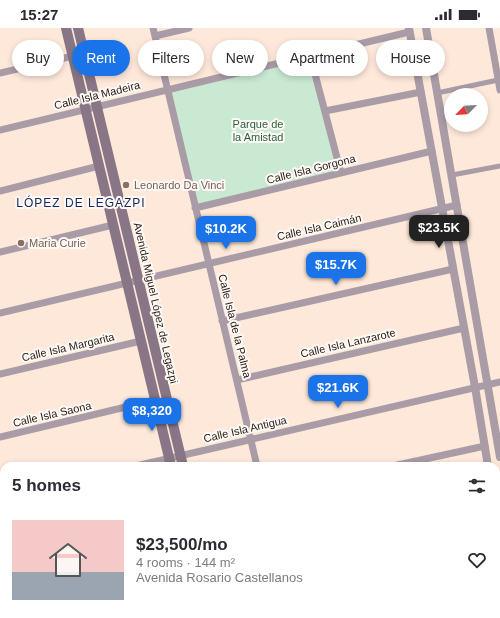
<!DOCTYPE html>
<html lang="en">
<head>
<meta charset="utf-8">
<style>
	:root { --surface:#fff; --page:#f7f7f7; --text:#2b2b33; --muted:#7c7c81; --line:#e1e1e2; --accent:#1a73e8 }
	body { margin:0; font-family:Arial,sans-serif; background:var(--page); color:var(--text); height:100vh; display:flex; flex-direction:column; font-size:15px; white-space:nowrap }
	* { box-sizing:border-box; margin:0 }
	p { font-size:13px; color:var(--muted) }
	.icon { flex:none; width:22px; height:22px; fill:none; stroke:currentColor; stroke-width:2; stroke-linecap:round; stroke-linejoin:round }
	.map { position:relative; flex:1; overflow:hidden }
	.sheet { position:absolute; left:0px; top:434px; width:500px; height:156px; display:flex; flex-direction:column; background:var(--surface); border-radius:12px 12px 0 0; box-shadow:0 2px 6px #0003 }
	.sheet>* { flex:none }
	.hud { position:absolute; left:12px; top:12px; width:476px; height:36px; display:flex; gap:8px }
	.needle { width:26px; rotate:246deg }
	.controls { position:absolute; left:444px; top:60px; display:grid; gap:8px }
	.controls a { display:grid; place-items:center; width:44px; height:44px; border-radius:50%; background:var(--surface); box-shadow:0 2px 6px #0003; font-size:20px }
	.price { position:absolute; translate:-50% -34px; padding:0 9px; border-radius:8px; background:var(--accent); color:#fff; font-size:13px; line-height:26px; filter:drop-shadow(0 1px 2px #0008) }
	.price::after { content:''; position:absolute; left:50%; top:24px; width:12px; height:9px; margin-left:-6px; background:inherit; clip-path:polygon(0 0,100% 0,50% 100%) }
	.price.selected { background:#222; color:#fff }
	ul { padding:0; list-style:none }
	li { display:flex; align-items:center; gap:12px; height:100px; padding:0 12px }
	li+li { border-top:1px solid var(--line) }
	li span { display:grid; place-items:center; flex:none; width:112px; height:80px; border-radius:0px; color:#555 }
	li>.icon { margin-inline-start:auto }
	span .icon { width:48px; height:48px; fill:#fffc; stroke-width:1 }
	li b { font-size:17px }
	h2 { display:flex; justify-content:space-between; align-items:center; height:48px; padding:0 12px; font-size:17px }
	.chip { padding:0 14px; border-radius:18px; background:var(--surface); box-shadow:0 2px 6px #0003; font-size:14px; line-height:36px }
	.chip.selected { background:var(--accent); color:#fff }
	.status { display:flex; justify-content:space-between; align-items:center; height:28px; padding:0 20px; background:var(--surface); direction:ltr }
	.status svg { height:11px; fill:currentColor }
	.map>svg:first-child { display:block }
	.green { fill:#c9e9d3 }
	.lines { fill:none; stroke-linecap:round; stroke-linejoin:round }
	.pedestrian { stroke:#a99ca7; stroke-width:5 }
	.minor { stroke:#a99ca7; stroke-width:7 }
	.tertiary { stroke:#a99ca7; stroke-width:8 }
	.secondary { stroke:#887585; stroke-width:10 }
	.education-dot { fill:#8d6e63; stroke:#fff9f5; stroke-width:1.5 }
	.labels { text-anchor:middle; stroke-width:4; stroke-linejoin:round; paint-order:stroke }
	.street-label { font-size:11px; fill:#261c16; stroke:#fff9f5 }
	.park-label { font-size:11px; fill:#295f3f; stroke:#fff9f5 }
	.education-label { font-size:11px; fill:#785e54; stroke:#fff9f5; text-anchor:start }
	.neighbourhood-label { font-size:12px; letter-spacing:1px; fill:#152b61; stroke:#fff9f5 }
</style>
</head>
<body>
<div class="status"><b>15:27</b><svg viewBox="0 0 49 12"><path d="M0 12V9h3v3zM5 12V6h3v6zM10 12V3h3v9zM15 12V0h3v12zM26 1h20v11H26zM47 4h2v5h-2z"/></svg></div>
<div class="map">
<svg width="500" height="590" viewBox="0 0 500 590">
	<rect width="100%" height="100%" fill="#fee8d9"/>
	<!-- green -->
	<path class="green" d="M308,30L337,142L197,177L171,63Z"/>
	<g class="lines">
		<!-- pedestrian -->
		<path class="pedestrian" d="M437,65L498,52
			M452,147L500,138"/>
		<!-- minor -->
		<path class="minor" d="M153,0L257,438
			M489,0L500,62
			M155,8L189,0
			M310,27L341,145
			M0,45L73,28
			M325,83L421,64
			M0,102L409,4
			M0,163L99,138
			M195,180L432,123
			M0,224L113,197
			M0,285L457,177
			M222,293L453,241
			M0,346L141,313
			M237,352L464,300
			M0,409L155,372
			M136,438L500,354
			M393,438L485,418
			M0,470L4,469
			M0,531H4
			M496,538H500
			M293,586L294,590
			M0,590H5
			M12,590L29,586
			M272,590L289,586"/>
		<!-- tertiary -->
		<path class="tertiary" d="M409,0L475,359L488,438
			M426,0L500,429
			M496,485L500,509"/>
		<!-- secondary -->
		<path class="secondary" d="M66,0L171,438
			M78,0L183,438
			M206,586L207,590
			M218,586L219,590"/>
	</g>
	<!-- markers -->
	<g class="education-dot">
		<circle cx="126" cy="157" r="4"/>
		<circle cx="21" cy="215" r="4"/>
	</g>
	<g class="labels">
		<!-- street labels -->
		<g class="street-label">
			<text transform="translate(97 67) rotate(-14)" y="4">Calle Isla Madeira</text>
			<text transform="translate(311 141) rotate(-14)" y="4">Calle Isla Gorgona</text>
			<text transform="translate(319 199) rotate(-13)" y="4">Calle Isla Caimán</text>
			<text transform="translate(156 275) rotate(77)" y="4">Avenida Miguel López de Legazpi</text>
			<text transform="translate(235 298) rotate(76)" y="4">Calle Isla de la Palma</text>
			<text transform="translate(348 315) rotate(-13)" y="4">Calle Isla Lanzarote</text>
			<text transform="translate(68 319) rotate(-13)" y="4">Calle Isla Margarita</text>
			<text transform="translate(52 386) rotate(-13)" y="4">Calle Isla Saona</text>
			<text transform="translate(245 401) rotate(-13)" y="4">Calle Isla Antigua</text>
		</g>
		<!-- park labels -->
		<g class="park-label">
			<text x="258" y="100">Parque de<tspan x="258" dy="13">la Amistad</tspan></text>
		</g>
		<!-- education labels -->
		<g class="education-label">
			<text x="134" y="161">Leonardo Da Vinci</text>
			<text x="29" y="219">Maria Curie</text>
		</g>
		<!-- neighbourhood labels -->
		<g class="neighbourhood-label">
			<text x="81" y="179">LÓPEZ DE LEGAZPI</text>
		</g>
	</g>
</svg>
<div class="controls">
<a><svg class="needle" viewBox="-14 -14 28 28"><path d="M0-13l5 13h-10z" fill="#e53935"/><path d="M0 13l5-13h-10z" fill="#7c7c81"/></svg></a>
</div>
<b class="price selected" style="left:439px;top:221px">$23.5K</b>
<b class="price" style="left:226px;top:222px">$10.2K</b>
<b class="price" style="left:336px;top:258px">$15.7K</b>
<b class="price" style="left:338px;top:381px">$21.6K</b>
<b class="price" style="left:152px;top:404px">$8,320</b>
<div class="hud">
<a class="chip">Buy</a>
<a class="chip selected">Rent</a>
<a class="chip">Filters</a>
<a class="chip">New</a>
<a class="chip">Apartment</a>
<a class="chip">House</a>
</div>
<section class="sheet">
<h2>5 homes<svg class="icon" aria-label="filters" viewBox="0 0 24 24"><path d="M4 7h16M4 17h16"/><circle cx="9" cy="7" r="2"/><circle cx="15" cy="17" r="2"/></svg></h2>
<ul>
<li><span style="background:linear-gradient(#f6c9c9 65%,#9aa5b1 0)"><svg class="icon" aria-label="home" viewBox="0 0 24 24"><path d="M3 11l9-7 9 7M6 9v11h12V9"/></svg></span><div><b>$23,500/mo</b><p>4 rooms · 144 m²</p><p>Avenida Rosario Castellanos</p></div><svg class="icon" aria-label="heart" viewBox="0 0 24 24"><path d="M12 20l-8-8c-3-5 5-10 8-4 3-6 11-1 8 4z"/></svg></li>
</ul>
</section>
</div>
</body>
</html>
